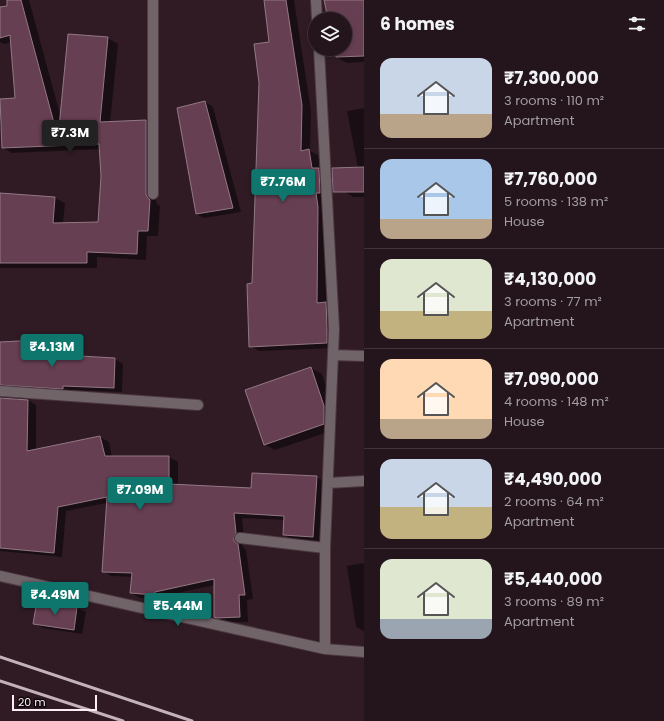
<!DOCTYPE html>
<html lang="en">
<head>
<meta charset="utf-8">
<style>
	:root { --surface:#24141c; --page:#2c1d25; --text:#f1f3f6; --muted:#a39ea3; --line:#41333b; --accent:#0f766e }
	body { margin:0; font-family:Poppins,sans-serif; background:var(--page); color:var(--text); height:100vh; display:flex; flex-direction:column; font-size:15px; white-space:nowrap }
	* { box-sizing:border-box; margin:0 }
	p { font-size:13px; color:var(--muted) }
	.icon { flex:none; width:22px; height:22px; fill:none; stroke:currentColor; stroke-width:2; stroke-linecap:round; stroke-linejoin:round }
	.map { position:relative; flex:1; overflow:hidden }
	.panel { display:flex; flex-direction:column; background:var(--surface); width:300px }
	.panel>* { flex:none }
	.fabs { position:absolute; left:308px; top:12px; display:grid; gap:8px }
	.fabs a { display:grid; place-items:center; width:44px; height:44px; border-radius:50%; background:var(--surface); box-shadow:0 2px 6px #0003,0 0 0 1px var(--line); font-size:20px }
	.scale { position:absolute; left:12px; bottom:10px; width:85px; box-sizing:border-box; padding-left:4px; border:2px solid #fcedf3; border-top:0; font-size:11px; line-height:14px; white-space:nowrap; color:#fcedf3; -webkit-text-stroke:3px #12090d; paint-order:stroke }
	.price { position:absolute; translate:-50% -34px; padding:0 9px; border-radius:4px; background:var(--accent); color:#fff; font-size:13px; line-height:26px; filter:drop-shadow(0 1px 2px #0008) }
	.price::after { content:''; position:absolute; left:50%; top:24px; width:12px; height:9px; margin-left:-6px; background:inherit; clip-path:polygon(0 0,100% 0,50% 100%) }
	.price.current { background:#222; color:#fff }
	ul { padding:0; list-style:none }
	li { display:flex; align-items:center; gap:12px; height:100px; padding:0 16px }
	li+li { border-top:1px solid var(--line) }
	li span { display:grid; place-items:center; flex:none; width:112px; height:80px; border-radius:12px; color:#555 }
	li>.icon { margin-inline-start:auto }
	span .icon { width:48px; height:48px; fill:#fffc; stroke-width:1 }
	li b { font-size:17px }
	h2 { display:flex; justify-content:space-between; align-items:center; height:48px; padding:0 16px; font-size:17px }
	main { display:flex; flex:1; min-height:0 }
	.map>svg:first-child { display:block }
	.shadow { fill:#0007; fill-rule:evenodd }
	.building { fill:#673f52; stroke:#937884 }
	.lines { fill:none; stroke-linecap:round; stroke-linejoin:round }
	.minor-casing { stroke:#4d3842; stroke-width:12 }
	.minor { stroke:#706469; stroke-width:10 }
	.rail { stroke:#c3b2b9; stroke-width:3 }
</style>
</head>
<body>
<main>
<div class="map">
<svg width="364" height="721" viewBox="0 0 364 721">
	<rect width="100%" height="100%" fill="#301b25"/>
	<!-- shadow -->
	<path class="shadow" d="M8,0H29L61,118L108,38L118,44L110,123L146,121L156,127V200L157,204L160,206L158,236H147L146,260L97,257V268H0V194L55,198L65,203L63,224L99,223L102,176L101,149L12,153L3,148L2,127H0V100L16,99L11,42L4,44L0,42V8L8,6ZM14,33L15,35L1,38V36Z
		M265,0H294L311,111L310,151L318,155L320,170L327,174L326,303L335,308L336,348L259,351L250,346L253,284L270,43Z
		M325,0H364V62L347,63L336,57L335,49H345V19H329Z
		M205,102L213,107L241,212L204,218L196,214Z
		M364,108V197H353L345,192L358,168L347,111Z
		M38,341L46,346V356L115,359L123,364L122,392L72,390V393L2,395V398L28,400L36,405V450L100,437L109,442L112,457H169L178,462V485L252,490L317,477L325,482L322,541L293,540L284,535L285,520L242,518L244,538L242,543L243,547L246,550L253,599L247,600L248,622H227L215,617V585L163,596V599L140,598L131,593L132,577L111,576L103,571L107,503L66,511L62,557L0,551V343Z
		M311,368L322,374L335,413L334,430L275,450L264,444Z
		M364,563V631L356,627L347,566Z
		M38,602L77,608L86,612L82,634L43,628L35,623Z"/>
	<!-- building -->
	<path class="building" d="M7,0H21L58,138L68,34L108,37L100,122L146,120V194L148,198L150,200L148,231H138L137,254L87,252V263H0V193L55,197L53,223L98,222L101,176L99,144L2,148L0,99L15,98L10,35L0,38V7L7,6Z
		M264,0H286L302,105L301,151L309,149L312,168H319L320,193H316L318,207L317,303L326,302L327,329V343L249,347L247,284L252,283L259,83L254,44L269,42Z
		M324,0H364V56L336,57L334,49H345V19H328Z
		M205,101L233,208L196,214L177,108Z
		M364,167V192H333L332,168Z
		M38,340V355H63L115,358L114,388L63,386V389H61L0,385V342Z
		M311,367L324,406V424L264,445L245,390Z
		M0,398L28,400L27,451L100,436L105,456H169V484L251,488L252,473L317,476L313,537L283,535L284,516L234,513L236,533L234,538V541L238,544L245,595H239L240,617L217,618L214,617V579L155,592L154,595L130,593L132,573L102,572L107,497L58,507L54,553L0,548Z
		M37,601L77,607L74,630L33,624Z"/>
	<g class="lines">
		<defs>
			<path id="minor" d="M153,0V194
				M316,0L317,19
				M319,49L334,329L325,548V649
				M333,355L364,356
				M0,391L198,405
				M328,483L364,481
				M240,538L325,548
				M0,576L325,649L364,652"/>
		</defs>
		<!-- minor casing -->
		<use href="#minor" class="minor-casing"/>
		<!-- minor -->
		<use href="#minor" class="minor"/>
		<!-- rail -->
		<path class="rail" d="M0,657L192,721
			M0,681L123,721"/>
	</g>
</svg>
<div class="fabs">
<a><svg class="icon" aria-label="layers" viewBox="0 0 24 24"><path d="M12 4l9 5-9 5-9-5zM3 14l9 5 9-5"/></svg></a>
</div>
<div class="scale">20 m</div>
<b class="price current" style="left:70px;top:154px">₹7.3M</b>
<b class="price" style="left:283px;top:203px">₹7.76M</b>
<b class="price" style="left:52px;top:368px">₹4.13M</b>
<b class="price" style="left:140px;top:511px">₹7.09M</b>
<b class="price" style="left:55px;top:616px">₹4.49M</b>
<b class="price" style="left:178px;top:627px">₹5.44M</b>
</div>
<section class="panel">
<h2>6 homes<svg class="icon" aria-label="filters" viewBox="0 0 24 24"><path d="M4 7h16M4 17h16"/><circle cx="9" cy="7" r="2"/><circle cx="15" cy="17" r="2"/></svg></h2>
<ul>
<li><span style="background:linear-gradient(#c9d6e8 70%,#b9a48a 0)"><svg class="icon" aria-label="home" viewBox="0 0 24 24"><path d="M3 11l9-7 9 7M6 9v11h12V9"/></svg></span><div><b>₹7,300,000</b><p>3 rooms · 110 m²</p><p>Apartment</p></div></li>
<li><span style="background:linear-gradient(#a9c7e8 75%,#b9a48a 0)"><svg class="icon" aria-label="home" viewBox="0 0 24 24"><path d="M3 11l9-7 9 7M6 9v11h12V9"/></svg></span><div><b>₹7,760,000</b><p>5 rooms · 138 m²</p><p>House</p></div></li>
<li><span style="background:linear-gradient(#dfe7d0 65%,#c2b280 0)"><svg class="icon" aria-label="home" viewBox="0 0 24 24"><path d="M3 11l9-7 9 7M6 9v11h12V9"/></svg></span><div><b>₹4,130,000</b><p>3 rooms · 77 m²</p><p>Apartment</p></div></li>
<li><span style="background:linear-gradient(#ffd9b3 75%,#b9a48a 0)"><svg class="icon" aria-label="home" viewBox="0 0 24 24"><path d="M3 11l9-7 9 7M6 9v11h12V9"/></svg></span><div><b>₹7,090,000</b><p>4 rooms · 148 m²</p><p>House</p></div></li>
<li><span style="background:linear-gradient(#c9d6e8 60%,#c2b280 0)"><svg class="icon" aria-label="home" viewBox="0 0 24 24"><path d="M3 11l9-7 9 7M6 9v11h12V9"/></svg></span><div><b>₹4,490,000</b><p>2 rooms · 64 m²</p><p>Apartment</p></div></li>
<li><span style="background:linear-gradient(#dfe7d0 75%,#9aa5b1 0)"><svg class="icon" aria-label="home" viewBox="0 0 24 24"><path d="M3 11l9-7 9 7M6 9v11h12V9"/></svg></span><div><b>₹5,440,000</b><p>3 rooms · 89 m²</p><p>Apartment</p></div></li>
</ul>
</section>
</main>
</body>
</html>
